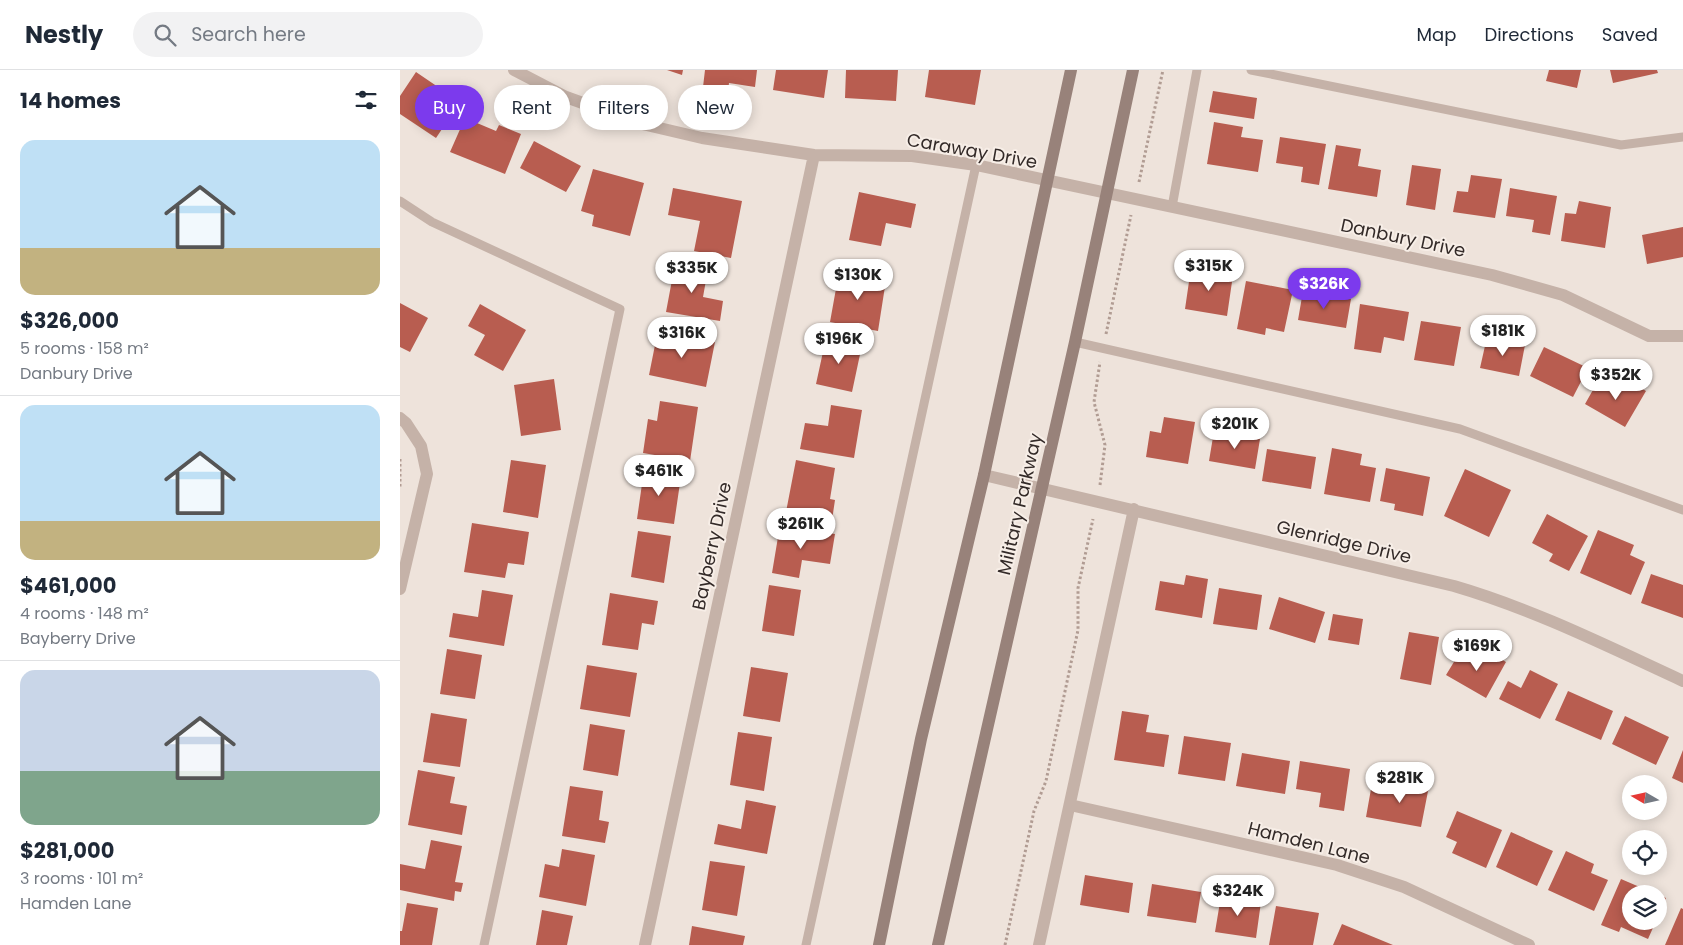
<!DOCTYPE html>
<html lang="en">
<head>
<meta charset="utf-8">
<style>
	:root { --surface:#fff; --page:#f2f2f3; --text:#1f2937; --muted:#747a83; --line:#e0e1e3; --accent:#7c3aed }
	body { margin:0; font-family:Poppins,sans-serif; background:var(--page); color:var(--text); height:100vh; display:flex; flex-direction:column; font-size:19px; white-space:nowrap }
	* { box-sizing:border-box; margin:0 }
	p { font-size:16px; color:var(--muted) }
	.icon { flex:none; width:28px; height:28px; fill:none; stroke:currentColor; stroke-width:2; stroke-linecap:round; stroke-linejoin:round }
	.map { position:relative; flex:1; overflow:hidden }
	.panel { display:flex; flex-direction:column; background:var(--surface); width:400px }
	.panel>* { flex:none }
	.banner { position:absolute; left:15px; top:15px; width:475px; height:45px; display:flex; gap:10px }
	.needle { width:32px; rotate:279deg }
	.tools { position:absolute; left:1222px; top:705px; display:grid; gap:10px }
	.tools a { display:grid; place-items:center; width:45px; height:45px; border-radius:50%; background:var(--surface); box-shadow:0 2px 12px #0003; font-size:25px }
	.price { position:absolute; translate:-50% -42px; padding:0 11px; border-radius:18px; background:#fff; color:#222; font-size:16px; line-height:32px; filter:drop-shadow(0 1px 2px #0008) }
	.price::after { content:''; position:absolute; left:50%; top:30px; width:15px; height:11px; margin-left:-8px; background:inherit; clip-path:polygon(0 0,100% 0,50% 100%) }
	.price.current { background:var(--accent); color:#fff }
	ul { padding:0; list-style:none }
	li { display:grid; align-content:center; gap:10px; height:265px; padding:0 20px }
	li+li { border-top:1px solid var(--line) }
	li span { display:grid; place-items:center; height:155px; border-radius:15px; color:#555 }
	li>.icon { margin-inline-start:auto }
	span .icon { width:90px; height:90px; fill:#fffc; stroke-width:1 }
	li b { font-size:21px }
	h2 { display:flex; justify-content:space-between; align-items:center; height:60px; padding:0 20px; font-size:21px }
	.tag { padding:0 18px; border-radius:22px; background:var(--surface); box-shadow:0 2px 12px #0003; font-size:18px; line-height:45px }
	.tag.current { background:var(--accent); color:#fff }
	header { display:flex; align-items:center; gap:30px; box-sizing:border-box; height:70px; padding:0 25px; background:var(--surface); border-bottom:1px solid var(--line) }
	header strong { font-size:24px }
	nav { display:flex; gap:28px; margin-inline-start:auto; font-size:18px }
	.search { width:350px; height:45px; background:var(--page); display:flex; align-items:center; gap:12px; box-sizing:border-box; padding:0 18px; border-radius:28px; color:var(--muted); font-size:19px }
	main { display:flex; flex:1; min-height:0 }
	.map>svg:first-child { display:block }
	.building { fill:#b85d50 }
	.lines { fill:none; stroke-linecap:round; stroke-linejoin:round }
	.path { stroke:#b19c93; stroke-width:3; stroke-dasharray:2.5 2.5; stroke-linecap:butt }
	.service { stroke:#c5b2a8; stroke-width:9 }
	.minor { stroke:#c5b2a8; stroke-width:12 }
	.secondary { stroke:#98827a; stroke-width:12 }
	.labels { text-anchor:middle; stroke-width:4; stroke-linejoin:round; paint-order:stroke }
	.street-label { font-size:18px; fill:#332a28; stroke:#f7eee7 }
</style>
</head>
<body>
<header>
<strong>Nestly</strong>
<div class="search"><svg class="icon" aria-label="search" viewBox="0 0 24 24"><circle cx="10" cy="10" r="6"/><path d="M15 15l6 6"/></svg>Search here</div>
<nav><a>Map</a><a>Directions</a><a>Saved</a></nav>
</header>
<main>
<section class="panel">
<h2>14 homes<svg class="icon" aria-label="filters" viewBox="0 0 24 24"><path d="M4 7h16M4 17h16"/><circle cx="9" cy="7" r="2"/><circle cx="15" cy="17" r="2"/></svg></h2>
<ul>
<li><span style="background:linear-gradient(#bfe0f5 70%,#c2b280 0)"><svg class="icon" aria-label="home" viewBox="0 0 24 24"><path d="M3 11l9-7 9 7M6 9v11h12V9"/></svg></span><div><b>$326,000</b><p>5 rooms · 158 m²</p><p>Danbury Drive</p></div></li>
<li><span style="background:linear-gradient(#bfe0f5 75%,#c2b280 0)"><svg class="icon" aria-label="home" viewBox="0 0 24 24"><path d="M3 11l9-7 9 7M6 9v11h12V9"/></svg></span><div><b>$461,000</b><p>4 rooms · 148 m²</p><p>Bayberry Drive</p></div></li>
<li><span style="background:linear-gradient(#c9d6e8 65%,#7fa58c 0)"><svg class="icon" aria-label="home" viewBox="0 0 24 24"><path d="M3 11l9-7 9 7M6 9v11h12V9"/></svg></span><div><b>$281,000</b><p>3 rooms · 101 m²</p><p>Hamden Lane</p></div></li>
</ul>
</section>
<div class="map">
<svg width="1283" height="875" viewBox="0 0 1283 875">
	<rect width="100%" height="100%" fill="#eee3db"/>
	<!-- building -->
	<path class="building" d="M267,0H283L282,5Z
		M305,0H357L355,17L329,13L328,21L303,17Z
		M376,0H428L424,28L373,20Z
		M446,0H498L496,31L445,28Z
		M529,0H581L575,35L525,27Z
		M1149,0H1181L1177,18L1146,11Z
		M1210,0H1257L1258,3L1213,13Z
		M16,2L60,32L36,68L0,44V26Z
		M813,21L857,28L854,49L809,42Z
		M65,48L96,61L99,55L121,64L105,104L50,82Z
		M814,52L843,57L841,67L863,70L858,102L807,94Z
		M880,67L926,74L919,115L901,112L903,97L876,93Z
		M134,71L181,96L166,122L120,98Z
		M936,75L961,79L958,96L981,100L977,127L928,119Z
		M1012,95L1041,99L1035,140L1006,135Z
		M193,99L244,113L230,166L192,156L194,145L181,141Z
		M1071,105L1102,109L1095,148L1053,142L1057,121L1068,122Z
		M273,118L342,131L331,188L294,181L300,151L268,145Z
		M1110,118L1157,126L1150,165L1132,162L1134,150L1106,146Z
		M459,122L516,134L511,158L486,153L481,176L449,170Z
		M1179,131L1211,137L1205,178L1161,171L1165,143L1176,144Z
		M1283,157V187L1247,194L1242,165Z
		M275,194L308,199L303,227L323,231L320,251L266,242Z
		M791,198L833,205L827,246L785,239Z
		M439,202L486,210L478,261L430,252Z
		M846,211L893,220L884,262L866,258L865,265L837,259Z
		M903,221L951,229L946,258L898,250Z
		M0,233L28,248L10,282L0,277Z
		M80,234L126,260L103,301L74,285L85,265L68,256Z
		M960,234L1009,242L1004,271L984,267L981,283L954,279Z
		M1021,251L1061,257L1054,296L1014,290Z
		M258,260L315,272L306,317L249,305Z
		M1087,267L1125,275L1119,306L1080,298Z
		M426,268L462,275L452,322L416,314Z
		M1144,277L1188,298L1173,327L1130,306Z
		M1224,308L1246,321L1225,357L1185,334L1198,311L1216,322Z
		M154,309L161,360L121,366L114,315Z
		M260,331L298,337L290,391L243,383L248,349L257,351Z
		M431,335L462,340L454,388L400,379L405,353L428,356Z
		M764,347L795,352L788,394L746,387L750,361L761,363Z
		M814,361L860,369L855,399L809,391Z
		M932,378L962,384L960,395L976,398L970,432L924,424Z
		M867,379L916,387L911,419L862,411Z
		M111,390L146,395L138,448L103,442Z
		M396,390L435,398L430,429L435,430L432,450L386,442Z
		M986,398L1030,407L1023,446L994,440L995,434L980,431Z
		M1065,399L1111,420L1089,467L1044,446Z
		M244,400L281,406L274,454L237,449Z
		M1147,444L1188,466L1169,501L1149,491L1153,484L1132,473Z
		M72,453L129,462L124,495L108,493L105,508L64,502Z
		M380,455L435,464L430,494L402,490L399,508L372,503Z
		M1198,460L1234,475L1230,485L1245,492L1231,525L1180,503Z
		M238,461L271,466L264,513L231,507Z
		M1251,504L1283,515V548L1241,533Z
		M786,505L808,509L802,548L755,540L760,511L784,515Z
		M369,515L401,520L394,566L362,561Z
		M819,518L862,525L857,560L813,554Z
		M82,520L113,525L104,576L49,567L53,543L78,547Z
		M210,523L258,531L254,555L242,553L238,580L202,575Z
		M879,527L925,542L915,573L869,559Z
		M933,544L963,549L959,575L928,570Z
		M1009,562L1039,567L1031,615L1000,609Z
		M47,579L82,585L75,629L40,624Z
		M1084,579L1106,592L1086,628L1046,605L1060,582L1077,592Z
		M187,595L237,603L230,647L180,639Z
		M351,597L388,603L380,652L343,646Z
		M1130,600L1158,614L1140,649L1099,629L1108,611L1121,618Z
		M1168,621L1213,641L1201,670L1155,650Z
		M722,641L749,645L746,662L769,665L764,697L714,690Z
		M31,643L67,649L60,697L23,692Z
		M1225,646L1269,667L1256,695L1212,674Z
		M190,654L225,660L218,706L183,700Z
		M338,662L372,667L364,721L330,715Z
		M784,666L831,673L825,711L778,704Z
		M1283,680V713L1272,708Z
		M842,683L890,691L885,724L836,716Z
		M900,691L950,699L944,741L919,737L921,723L896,719Z
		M18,700L55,707L50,733L67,736L62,765L8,755Z
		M998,710L1029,716L1021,757L966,747L971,719L995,724Z
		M170,716L203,721L199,750L209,752L205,773L162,766Z
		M346,730L376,736L367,784L314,774L318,754L341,759Z
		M1057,741L1102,760L1086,798L1052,783L1057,772L1046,767Z
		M1111,762L1153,781L1137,816L1096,797Z
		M31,770L62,776L55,812L63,813L61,822L55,821L54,831L0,820V794L25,799Z
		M162,779L195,785L186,836L139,827L145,794L159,797Z
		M1166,781L1194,794L1191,803L1208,810L1194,841L1148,820Z
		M310,791L345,796L337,846L302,840Z
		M685,805L733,813L729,843L680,835Z
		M1221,809L1256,824H1231V851H1256L1248,869L1221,857L1219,862L1201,855Z
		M752,814L801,822L796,853L747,846Z
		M1259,825L1266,828L1259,845Z
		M821,826L861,832L856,868L815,862Z
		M7,833L38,838L32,875H0V861H2Z
		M876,836L919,843L913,875H869Z
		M1281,838L1283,839V875H1265Z
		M142,840L173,846L167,875H136Z
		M942,854L993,875H933Z
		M292,856L345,866L343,875H289Z"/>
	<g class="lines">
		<!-- path -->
		<path class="path" d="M739,112L763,0
			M706,264L731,145
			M0,389V418
			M700,415L705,375L694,332L700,292
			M605,875L634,741L646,711L678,560V518L693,449"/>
		<!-- service -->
		<path class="service" d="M851,0L1221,75L1283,67
			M0,131L32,152L220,239L84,875
			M772,137L797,0
			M675,272L1060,359L1283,440
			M406,875L576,95"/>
		<!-- minor -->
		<path class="minor" d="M114,0L166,27L238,53L302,68L414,85L512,86L576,95L1092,205L1163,225L1249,266H1283
			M0,348L6,353L21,376L27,404L0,519
			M584,405L1054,516C1133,539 1207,576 1283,611
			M670,735L937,795L1004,817L1129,875
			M245,875L414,85
			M639,875L734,439"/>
		<!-- secondary -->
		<path class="secondary" d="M479,875L521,669L584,405L671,0
			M538,875L675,272L733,0"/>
	</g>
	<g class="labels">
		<!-- street labels -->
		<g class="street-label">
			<text transform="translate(572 81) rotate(10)" y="6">Caraway Drive</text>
			<text transform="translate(1003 168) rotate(12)" y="6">Danbury Drive</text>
			<text transform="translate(620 434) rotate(-77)" y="6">Military Parkway</text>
			<text transform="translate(944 472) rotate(13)" y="6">Glenridge Drive</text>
			<text transform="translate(312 476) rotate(-78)" y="6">Bayberry Drive</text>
			<text transform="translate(909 773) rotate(14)" y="6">Hamden Lane</text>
		</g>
	</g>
</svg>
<div class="tools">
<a><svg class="needle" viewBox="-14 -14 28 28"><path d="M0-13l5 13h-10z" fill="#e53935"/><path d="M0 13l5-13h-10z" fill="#747a83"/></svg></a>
<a><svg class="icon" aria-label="locate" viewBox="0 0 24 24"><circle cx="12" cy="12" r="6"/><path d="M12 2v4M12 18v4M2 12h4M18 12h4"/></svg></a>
<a><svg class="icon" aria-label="layers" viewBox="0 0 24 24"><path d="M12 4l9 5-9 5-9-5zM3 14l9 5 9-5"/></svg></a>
</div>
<b class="price" style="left:809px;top:222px">$315K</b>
<b class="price" style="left:292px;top:224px">$335K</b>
<b class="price" style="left:458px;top:231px">$130K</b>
<b class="price current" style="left:924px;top:240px">$326K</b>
<b class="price" style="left:1103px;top:287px">$181K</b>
<b class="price" style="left:282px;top:289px">$316K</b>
<b class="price" style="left:439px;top:295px">$196K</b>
<b class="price" style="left:1216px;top:331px">$352K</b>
<b class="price" style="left:835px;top:380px">$201K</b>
<b class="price" style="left:259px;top:427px">$461K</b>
<b class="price" style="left:401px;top:480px">$261K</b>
<b class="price" style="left:1077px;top:602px">$169K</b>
<b class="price" style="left:1000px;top:734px">$281K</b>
<b class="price" style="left:838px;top:847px">$324K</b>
<div class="banner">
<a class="tag current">Buy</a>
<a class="tag">Rent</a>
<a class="tag">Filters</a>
<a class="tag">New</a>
</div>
</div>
</main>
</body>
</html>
